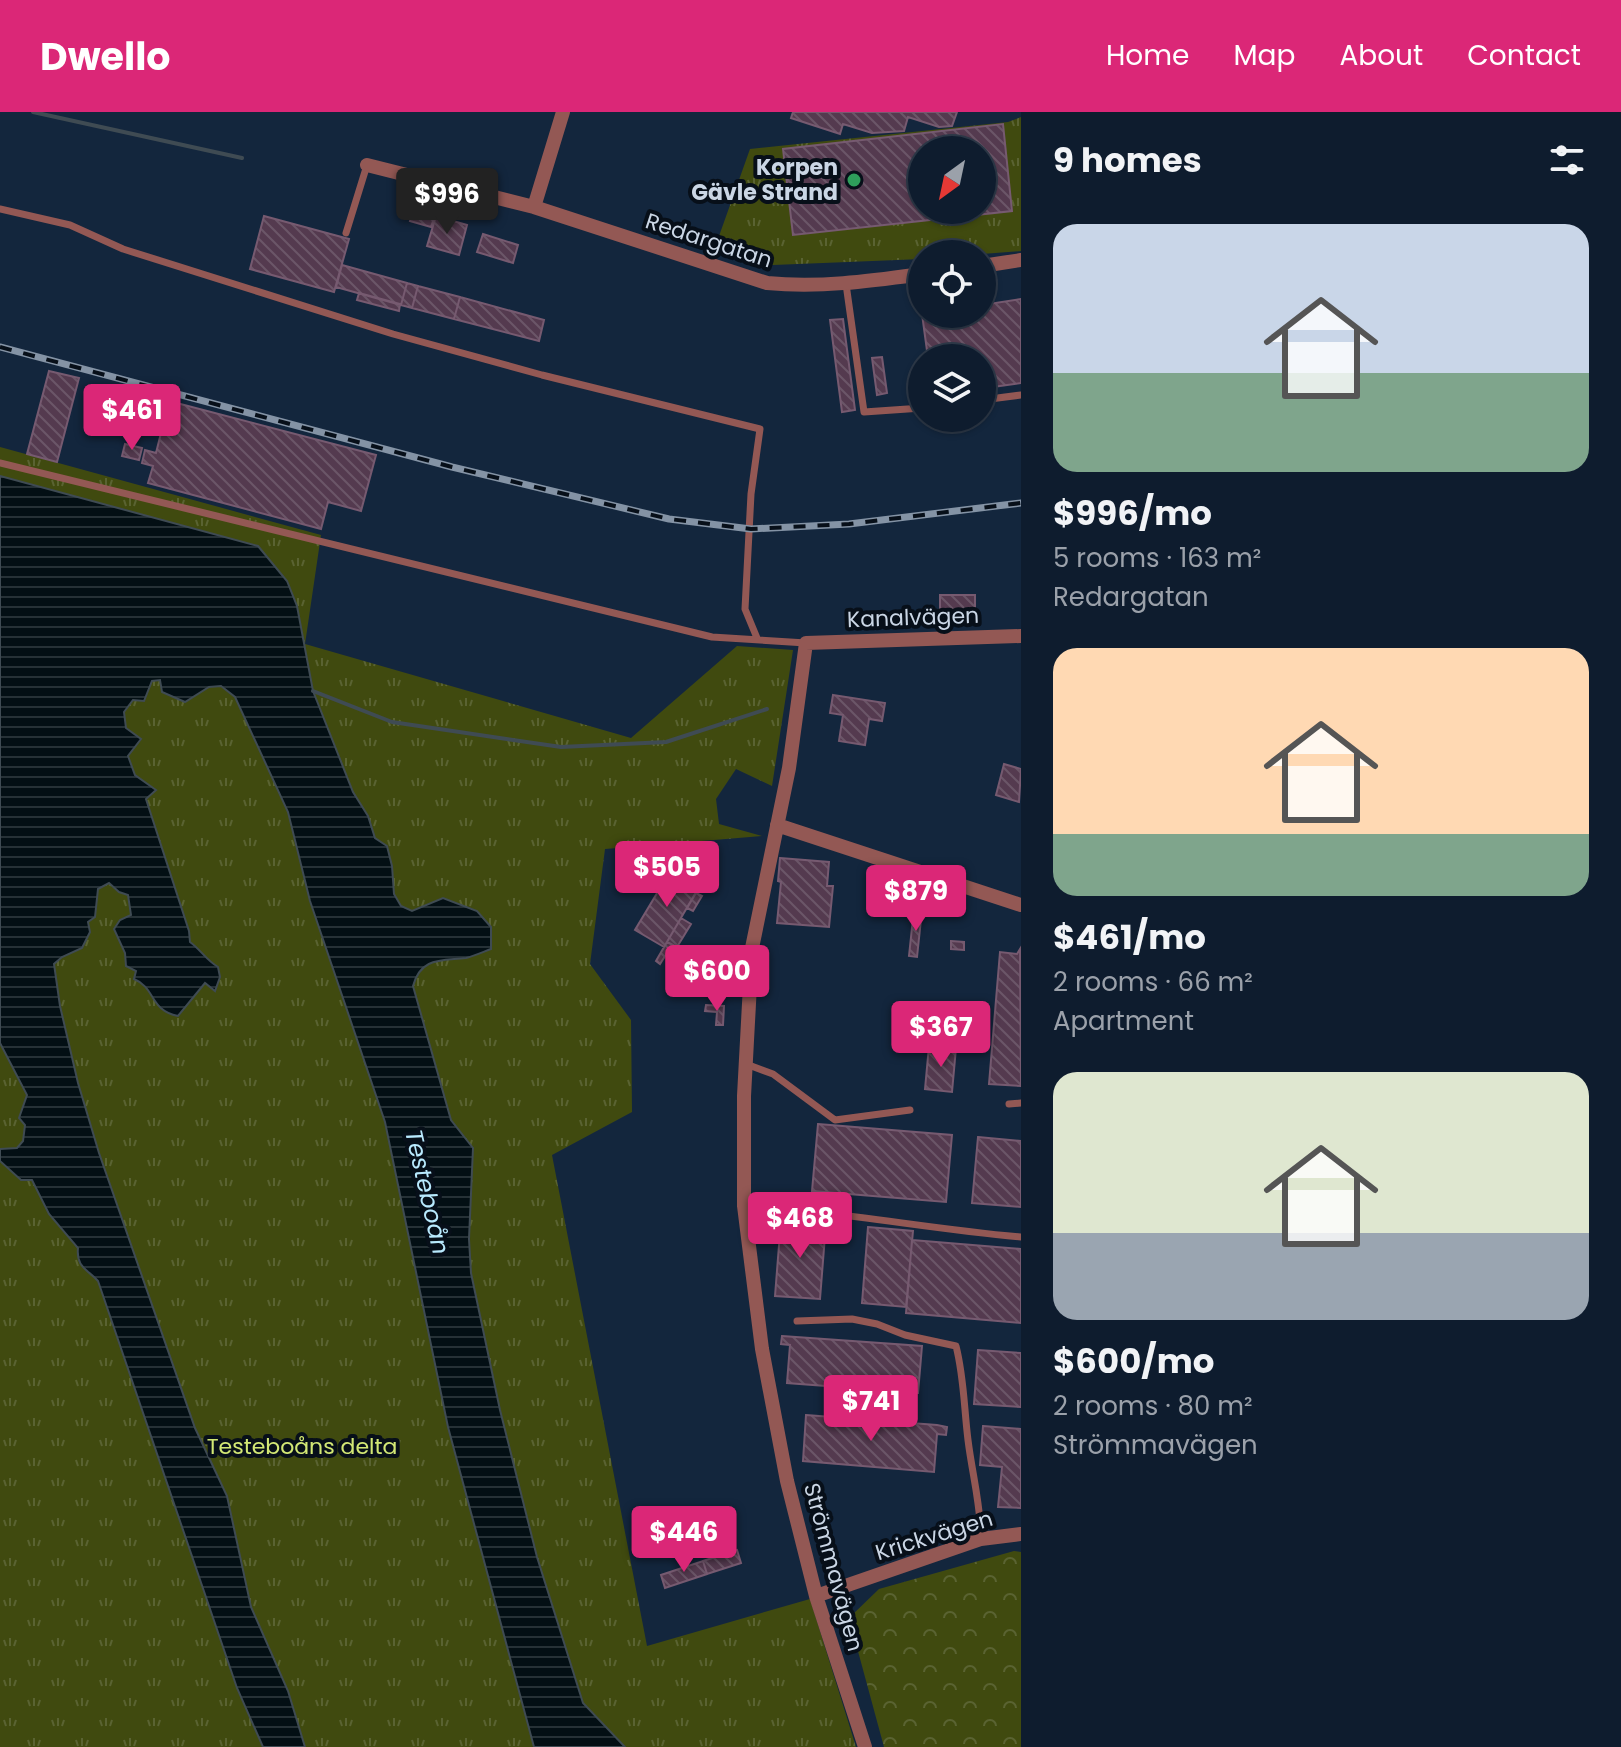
<!DOCTYPE html>
<html lang="en">
<head>
<meta charset="utf-8">
<style>
	:root { --surface:#0e1c2e; --page:#172536; --text:#f1f3f6; --muted:#9ba1aa; --line:#2e3a4a; --accent:#db2777 }
	body { margin:0; font-family:Poppins,sans-serif; background:var(--page); color:var(--text); height:100vh; display:flex; flex-direction:column; font-size:30px; white-space:nowrap }
	* { box-sizing:border-box; margin:0 }
	p { font-size:26px; color:var(--muted) }
	.icon { flex:none; width:44px; height:44px; fill:none; stroke:currentColor; stroke-width:2; stroke-linecap:round; stroke-linejoin:round }
	.map { position:relative; flex:1; overflow:hidden }
	.drawer { display:flex; flex-direction:column; background:var(--surface); width:600px }
	.drawer>* { flex:none }
	.needle { width:52px; rotate:213deg }
	.buttons { position:absolute; left:908px; top:24px; display:grid; gap:16px }
	.buttons a { display:grid; place-items:center; width:88px; height:88px; border-radius:50%; background:var(--surface); box-shadow:0 2px 6px #0004,0 0 0 2px var(--line); font-size:40px }
	.price { position:absolute; translate:-50% -68px; padding:0 18px; border-radius:8px; background:var(--accent); color:#fff; font-size:26px; line-height:52px; filter:drop-shadow(0 2px 4px #0008) }
	.price::after { content:''; position:absolute; left:50%; top:48px; width:24px; height:18px; margin-left:-12px; background:inherit; clip-path:polygon(0 0,100% 0,50% 100%) }
	.price.selected { background:#222; color:#fff }
	ul { padding:0; list-style:none }
	li { display:grid; align-content:center; gap:16px; height:424px; padding:0 32px }
	li span { display:grid; place-items:center; height:248px; border-radius:24px; color:#555 }
	li>.icon { margin-inline-start:auto }
	span .icon { width:144px; height:144px; fill:#fffc; stroke-width:1 }
	li b { font-size:34px }
	h2 { display:flex; justify-content:space-between; align-items:center; height:96px; padding:0 32px; font-size:34px }
	header { display:flex; align-items:center; gap:48px; box-sizing:border-box; height:112px; padding:0 40px; background:var(--accent); color:#fff }
	header strong { font-size:38px }
	nav { display:flex; gap:44px; margin-inline-start:auto; font-size:28px }
	main { display:flex; flex:1; min-height:0 }
	.map>svg:first-child { display:block }
	.forest { fill:url(#forest-crowns) }
	.park { fill:url(#park-tufts); fill-rule:evenodd }
	.water { fill:url(#water-rules); stroke:#3f4b53; stroke-width:2 }
	.lines { fill:none; stroke-linecap:round; stroke-linejoin:round }
	.stream { stroke:#3f4b53; stroke-width:4 }
	.building { fill:url(#building-back-hatch); stroke:#765a70; stroke-width:2; fill-rule:evenodd }
	.service { stroke:#935854; stroke-width:7 }
	.minor { stroke:#935854; stroke-width:14 }
	.rail-casing { stroke:#8493a5; stroke-width:7 }
	.rail { stroke:#070f19; stroke-width:4; stroke-dasharray:12; stroke-linecap:butt }
	.leisure-dot { fill:#2e9e5b; stroke:#070f19; stroke-width:3 }
	.labels { text-anchor:middle; stroke-width:8; stroke-linejoin:round; paint-order:stroke }
	.poi-label { font-size:22px; font-weight:bold; fill:#cad6e5; stroke:#070f19; text-anchor:end }
	.street-label { font-size:22px; fill:#cad6e5; stroke:#070f19 }
	.park-label { font-size:22px; fill:#d3e875; stroke:#070f19 }
	.water-label { font-size:24px; font-style:italic; fill:#b9eafe; stroke:#070f19 }
</style>
</head>
<body>
<header>
<strong>Dwello</strong>
<nav><a>Home</a><a>Map</a><a>About</a><a>Contact</a></nav>
</header>
<main>
<div class="map">
<svg width="1021" height="1635" viewBox="0 0 1021 1635">
	<defs>
		<pattern id="forest-crowns" width="20" height="18" patternUnits="userSpaceOnUse" patternTransform="scale(2)"><rect width="20" height="18" fill="#404a0f"/><path d="M2 6a3 3 0 1 1 6 0M12 15a3 3 0 1 1 6 0" fill="none" stroke="#5a6332"/></pattern>
		<pattern id="park-tufts" width="24" height="20" patternUnits="userSpaceOnUse" patternTransform="scale(2)"><rect width="24" height="20" fill="#404a0f"/><path d="M3 7l-1-3M5 7V3M7 7l1-3M15 17l-1-3M17 17v-4M19 17l1-3" fill="none" stroke="#5a6332"/></pattern>
		<pattern id="water-rules" width="6" height="5" patternUnits="userSpaceOnUse" patternTransform="scale(2)"><rect width="6" height="5" fill="#030f14"/><path d="M0 2.5h6" fill="none" stroke="#263136"/></pattern>
		<pattern id="building-back-hatch" width="6" height="6" patternUnits="userSpaceOnUse" patternTransform="scale(2)"><rect width="6" height="6" fill="#543a4f"/><path d="M-1 5l2 2M0 0l6 6M5-1l2 2" fill="none" stroke="#6b5668"/></pattern>
	</defs>
	<rect width="100%" height="100%" fill="#13263d"/>
	<!-- forest -->
	<path class="forest" d="M1014,1439L1021,1440V1635H884L849,1506L879,1477Z"/>
	<!-- park -->
	<path class="park" d="M1021,5V139L982,142H922V147L773,153L713,141L750,37L1008,10ZM922,38H982V98H922Z
		M0,335L321,423L305,532L631,626L737,534L793,538L772,674L736,657L716,687L719,712L762,724L605,737L590,852L631,908L632,1000L552,1043L647,1534L810,1487L856,1635H0Z"/>
	<!-- water -->
	<path class="water" d="M0,364L258,434L287,469L297,494L313,579L353,680L368,704L375,726L387,734L392,754L394,782L401,794L412,799L443,786L477,799L491,815V837C483,840 474,844 466,846C441,849 421,845 413,874L451,1008L473,1036L469,1127L471,1161L500,1298L537,1445L583,1591L625,1635H534L448,1315L385,1010L310,789L288,700L235,585L221,574L209,575L185,590L162,580L160,568L152,569L144,589L133,588L124,600L126,616L141,627L128,644L135,663L156,678L146,687L189,819L190,830C201,838 206,848 218,855L220,865L215,879L205,871L178,904C149,898 156,876 134,867L136,859L126,854L125,841L114,817L120,808L131,803L128,783L119,780L109,771L98,777L95,805L88,810L90,820L82,836L62,845L54,852L60,894L78,971L99,1041L195,1316L227,1384L251,1495L288,1579L305,1635H263L237,1576L98,1169C87,1157 76,1155 78,1136L49,1102L32,1068H21L0,1049V1037L17,1036L23,1029L25,1013L19,1006L27,983L0,931Z"/>
	<g class="lines">
		<!-- stream -->
		<path class="stream" d="M33,0L242,46
			M313,579L392,610L561,635L666,630L767,597"/>
	</g>
	<!-- building -->
	<path class="building" d="M793,0H957L952,14L939,15L908,5L904,19L872,21L843,12L840,22L791,6Z
		M1003,12L1012,99L793,123L783,37ZM922,38H982V98H922Z
		M413,97L435,103L431,115L410,109Z
		M264,104L349,127L334,180L250,157Z
		M436,104L467,113L459,143L427,134Z
		M483,122L518,133L513,151L477,140Z
		M342,153L407,171L401,193L336,175Z
		M407,171L418,174L412,196L401,193Z
		M418,174L460,185L454,207L412,196Z
		M359,181L400,192L399,199L357,188Z
		M460,185L544,208L539,229L454,207Z
		M1021,187V271L985,276L982,246H928L922,202H982V193Z
		M843,207L855,298L842,300L830,208Z
		M882,245L887,281L877,283L872,246Z
		M49,259L79,266L57,350L27,342Z
		M169,289L376,343L361,399L328,390L321,417L148,371L153,354L142,351L145,338L156,341Z
		M125,332L142,336L139,348L122,344Z
		M940,483H975V505H940Z
		M833,583L885,591L882,609L869,607L865,633L839,629L843,603L830,601Z
		M1004,652L1021,657L1019,690L996,683Z
		M657,737L659,750L620,757L618,744Z
		M780,746L829,750L827,774H833L829,815L777,811L781,770L778,769Z
		M671,758L699,775L664,835L635,818Z
		M696,781L702,784L693,799L687,796Z
		M914,797L922,798L917,845L909,844Z
		M681,806L691,812L677,835L667,830Z
		M951,829L964,830V838L951,837Z
		M667,830L672,833L660,852L656,849Z
		M1020,837L1021,974L989,972L1000,840L1017,842Z
		M706,893L724,894L723,913H716L717,900L705,899Z
		M929,934L956,936L952,980L925,977Z
		M818,1012L952,1023L946,1090L812,1079Z
		M978,1025L1021,1029V1095L972,1091Z
		M781,1108L826,1111L820,1187L775,1184Z
		M868,1115L913,1119L906,1195L862,1191Z
		M912,1128L1021,1137V1211L906,1201Z
		M782,1224L922,1234L918,1281L787,1271L790,1233L781,1232Z
		M978,1238L1021,1241V1295L974,1292Z
		M806,1303L937,1313L947,1315L946,1323L937,1322L934,1360L803,1349Z
		M983,1314L1021,1317V1396L998,1395L1002,1355L980,1353Z
		M737,1438L741,1451L707,1462L703,1449Z
		M703,1449L707,1462L665,1476L661,1463Z"/>
	<g class="lines">
		<!-- service -->
		<path class="service" d="M0,97L70,113L123,137L393,222L542,263L760,317L751,382L745,497L757,526
			M346,121L367,53
			M846,172L864,300L922,296
			M982,288L1021,283
			M0,351L712,525L806,531
			M746,952L773,962L835,1008L910,998
			M1009,992L1021,991
			M745,1094C838,1099 929,1117 1021,1125
			M797,1209L852,1207L877,1212L905,1223L956,1234C964,1265 964,1296 968,1328C972,1361 981,1394 981,1427"/>
		<!-- minor -->
		<path class="minor" d="M367,53L534,95L767,171C820,176 870,169 922,162
			M534,95L563,0
			M982,154L1021,148
			M777,713L1021,793
			M816,1484L981,1427L1021,1422
			M865,1635L816,1484L787,1369L762,1237L744,1094V984L752,836L789,656L806,531L1021,524"/>
		<defs>
			<path id="rail" d="M0,235L452,355L669,407L751,417L849,412L1021,391"/>
		</defs>
		<!-- rail casing -->
		<use href="#rail" class="rail-casing"/>
		<!-- rail -->
		<use href="#rail" class="rail"/>
	</g>
	<!-- markers -->
	<circle class="leisure-dot" cx="854" cy="68" r="8"/>
	<g class="labels">
		<!-- poi labels -->
		<g class="poi-label">
			<text x="838" y="63">Korpen<tspan x="838" dy="25">Gävle Strand</tspan></text>
		</g>
		<!-- street labels -->
		<g class="street-label">
			<text transform="translate(709 128) rotate(18)" y="8">Redargatan</text>
			<text transform="translate(913 505) rotate(-2)" y="8">Kanalvägen</text>
			<text transform="translate(934 1423) rotate(-17)" y="8">Krickvägen</text>
			<text transform="translate(834 1455) rotate(75)" y="8">Strömmavägen</text>
		</g>
		<!-- park labels -->
		<g class="park-label">
			<text x="302" y="1342">Testeboåns delta</text>
		</g>
		<!-- water labels -->
		<g class="water-label">
			<text transform="translate(427 1080) rotate(77)" y="8">Testeboån</text>
		</g>
	</g>
</svg>
<div class="buttons">
<a><svg class="needle" viewBox="-14 -14 28 28"><path d="M0-13l5 13h-10z" fill="#e53935"/><path d="M0 13l5-13h-10z" fill="#9ba1aa"/></svg></a>
<a><svg class="icon" aria-label="locate" viewBox="0 0 24 24"><circle cx="12" cy="12" r="6"/><path d="M12 2v4M12 18v4M2 12h4M18 12h4"/></svg></a>
<a><svg class="icon" aria-label="layers" viewBox="0 0 24 24"><path d="M12 4l9 5-9 5-9-5zM3 14l9 5 9-5"/></svg></a>
</div>
<b class="price selected" style="left:447px;top:124px">$996</b>
<b class="price" style="left:132px;top:340px">$461</b>
<b class="price" style="left:667px;top:797px">$505</b>
<b class="price" style="left:916px;top:821px">$879</b>
<b class="price" style="left:717px;top:901px">$600</b>
<b class="price" style="left:941px;top:957px">$367</b>
<b class="price" style="left:800px;top:1148px">$468</b>
<b class="price" style="left:871px;top:1331px">$741</b>
<b class="price" style="left:684px;top:1462px">$446</b>
</div>
<section class="drawer">
<h2>9 homes<svg class="icon" aria-label="filters" viewBox="0 0 24 24"><path d="M4 7h16M4 17h16"/><circle cx="9" cy="7" r="2"/><circle cx="15" cy="17" r="2"/></svg></h2>
<ul>
<li><span style="background:linear-gradient(#c9d6e8 60%,#7fa58c 0)"><svg class="icon" aria-label="home" viewBox="0 0 24 24"><path d="M3 11l9-7 9 7M6 9v11h12V9"/></svg></span><div><b>$996/mo</b><p>5 rooms · 163 m²</p><p>Redargatan</p></div></li>
<li><span style="background:linear-gradient(#ffd9b3 75%,#7fa58c 0)"><svg class="icon" aria-label="home" viewBox="0 0 24 24"><path d="M3 11l9-7 9 7M6 9v11h12V9"/></svg></span><div><b>$461/mo</b><p>2 rooms · 66 m²</p><p>Apartment</p></div></li>
<li><span style="background:linear-gradient(#dfe7d0 65%,#9aa5b1 0)"><svg class="icon" aria-label="home" viewBox="0 0 24 24"><path d="M3 11l9-7 9 7M6 9v11h12V9"/></svg></span><div><b>$600/mo</b><p>2 rooms · 80 m²</p><p>Strömmavägen</p></div></li>
</ul>
</section>
</main>
</body>
</html>
